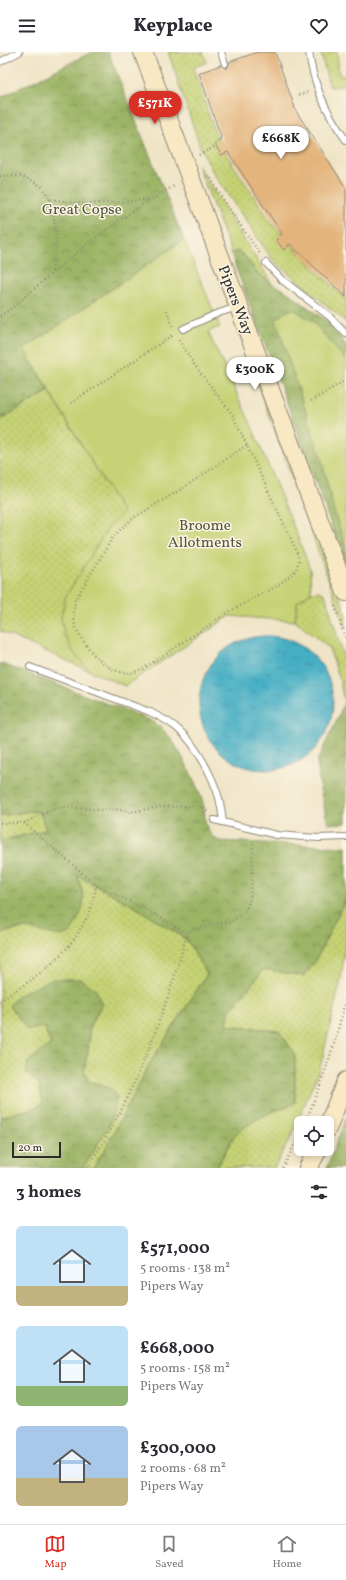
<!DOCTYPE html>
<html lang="en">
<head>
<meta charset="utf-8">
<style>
	:root { --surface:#fff; --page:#f7f7f7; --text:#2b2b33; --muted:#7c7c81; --line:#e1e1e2; --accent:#d93025 }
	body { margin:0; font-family:Vollkorn,serif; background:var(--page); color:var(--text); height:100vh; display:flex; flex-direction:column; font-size:15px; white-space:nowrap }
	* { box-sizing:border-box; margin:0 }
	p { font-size:13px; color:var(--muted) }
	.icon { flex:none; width:22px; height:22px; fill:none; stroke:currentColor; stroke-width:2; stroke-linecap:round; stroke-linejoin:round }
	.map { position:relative; height:1116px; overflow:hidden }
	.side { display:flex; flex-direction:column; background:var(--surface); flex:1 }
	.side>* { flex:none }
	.tools { position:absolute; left:294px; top:1064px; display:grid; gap:8px }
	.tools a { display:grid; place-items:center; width:40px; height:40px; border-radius:6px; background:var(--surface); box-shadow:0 2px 6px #0003; font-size:20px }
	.scale { position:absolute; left:12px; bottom:10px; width:49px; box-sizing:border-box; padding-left:4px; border:2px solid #2b2b2b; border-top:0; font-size:11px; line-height:14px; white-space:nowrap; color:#2b2b2b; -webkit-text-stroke:3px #fcf5e5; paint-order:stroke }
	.price { position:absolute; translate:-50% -34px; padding:0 9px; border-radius:14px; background:#fff; color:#222; font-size:13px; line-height:26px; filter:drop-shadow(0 1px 2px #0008) }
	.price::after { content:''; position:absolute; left:50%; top:24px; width:12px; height:9px; margin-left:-6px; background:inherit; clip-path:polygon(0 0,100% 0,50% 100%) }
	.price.current { background:var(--accent); color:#fff }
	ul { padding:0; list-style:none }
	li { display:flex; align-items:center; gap:12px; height:100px; padding:0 16px }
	li span { display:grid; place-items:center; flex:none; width:112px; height:80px; border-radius:6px; color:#555 }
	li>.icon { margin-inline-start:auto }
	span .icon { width:48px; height:48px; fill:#fffc; stroke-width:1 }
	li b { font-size:17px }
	h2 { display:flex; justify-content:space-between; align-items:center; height:48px; padding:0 16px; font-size:17px }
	header { display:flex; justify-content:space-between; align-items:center; height:52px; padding:0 16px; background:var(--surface); font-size:18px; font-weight:800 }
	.tab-bar { display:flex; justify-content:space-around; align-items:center; height:56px; border-top:1px solid var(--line); background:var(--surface); font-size:11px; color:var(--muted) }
	.tab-bar a { display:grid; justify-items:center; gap:2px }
	.tab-bar .current { color:var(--accent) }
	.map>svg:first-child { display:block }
	.grass { fill:url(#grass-dots); stroke:#787e50 }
	.forest { fill:url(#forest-crowns); stroke:#647048 }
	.garden { fill:#c5d274; stroke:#787e50 }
	.water { fill:url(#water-ripples); stroke:#386c78 }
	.building { fill:#e3b47d }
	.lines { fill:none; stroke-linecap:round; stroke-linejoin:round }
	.service-casing { stroke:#8d8878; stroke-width:8 }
	.secondary-casing { stroke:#8d8878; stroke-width:20 }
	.path { stroke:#8d8878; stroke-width:2.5; stroke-dasharray:1 3; stroke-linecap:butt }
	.service { stroke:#fff; stroke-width:6 }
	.secondary { stroke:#f8e8c3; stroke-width:18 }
	.labels { text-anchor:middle; stroke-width:3; stroke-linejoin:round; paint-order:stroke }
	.park-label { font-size:15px; fill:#52553d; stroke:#fcf5e5 }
	.street-label { font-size:15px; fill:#2b2b2b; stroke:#fcf5e5 }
</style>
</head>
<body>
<header><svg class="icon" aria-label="menu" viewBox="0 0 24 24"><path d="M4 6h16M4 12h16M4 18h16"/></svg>Keyplace<svg class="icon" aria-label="heart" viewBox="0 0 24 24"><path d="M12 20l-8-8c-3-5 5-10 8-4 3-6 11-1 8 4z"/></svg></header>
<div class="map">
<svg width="346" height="1116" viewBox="0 0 346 1116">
	<defs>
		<pattern id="grass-dots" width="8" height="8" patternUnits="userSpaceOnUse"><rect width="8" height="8" fill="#c5d274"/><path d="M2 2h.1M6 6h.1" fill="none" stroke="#a9b465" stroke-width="1.8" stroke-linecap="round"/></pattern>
		<pattern id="forest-crowns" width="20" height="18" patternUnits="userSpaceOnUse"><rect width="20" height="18" fill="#9cb466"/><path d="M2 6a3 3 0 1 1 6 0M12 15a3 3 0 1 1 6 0" fill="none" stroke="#7f9354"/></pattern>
		<pattern id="water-ripples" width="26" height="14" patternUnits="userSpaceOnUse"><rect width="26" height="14" fill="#45aec4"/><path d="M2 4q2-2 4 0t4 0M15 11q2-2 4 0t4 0" fill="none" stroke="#3a8e9f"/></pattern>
	</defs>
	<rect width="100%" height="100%" fill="#fcf5e5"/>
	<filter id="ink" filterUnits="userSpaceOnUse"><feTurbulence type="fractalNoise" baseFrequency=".025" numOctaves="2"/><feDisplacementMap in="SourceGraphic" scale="8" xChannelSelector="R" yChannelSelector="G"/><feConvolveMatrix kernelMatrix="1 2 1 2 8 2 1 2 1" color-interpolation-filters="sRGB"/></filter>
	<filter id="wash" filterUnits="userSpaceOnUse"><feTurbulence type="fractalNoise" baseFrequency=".012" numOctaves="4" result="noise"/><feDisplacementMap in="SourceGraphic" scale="16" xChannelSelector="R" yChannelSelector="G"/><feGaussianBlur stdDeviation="0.9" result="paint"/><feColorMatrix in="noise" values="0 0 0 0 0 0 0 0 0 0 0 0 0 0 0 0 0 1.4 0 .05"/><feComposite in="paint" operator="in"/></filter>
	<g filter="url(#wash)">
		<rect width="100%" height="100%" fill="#efe4c6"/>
		<!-- grass -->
		<path class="grass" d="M168,0H203L207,10L193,16L214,77L220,91L232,111L271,170L290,192L334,236L346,246V270L272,207L215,124L201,97Z
			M321,0H337L339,23L346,24V34L330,35L324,14Z
			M198,114L272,232L257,221L244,203L236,199L232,202Z
			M235,269L340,544L346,564V576Z
			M49,339L123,461L107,477L66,546L61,566L74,601L90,619L0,579V368Z
			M319,539L325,542L346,614V659L339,625L329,596L295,569L297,550L311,540Z
			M30,759L40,760L46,778L0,789V764Z
			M77,823L134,854L186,887L207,922L149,1013L107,1094L93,1116H82L89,1107L111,1037L88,1029L84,1018L88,999L90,973L102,952L44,975L51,992L28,1010L39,1032L43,1051L32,1057L0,1065V881L25,876L83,842Z
			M346,846V887L341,927L320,1016L291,1085L274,1116H217C223,1104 231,1085 242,1077C257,1065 277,1058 295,1051V1002L279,979L227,973L229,960L264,917L304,924L316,908Z"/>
		<!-- forest -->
		<path class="forest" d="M92,0H108L184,188L24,297L49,339L0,368V46Z
			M236,199L244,203L257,221L272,232L283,237L328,270L346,293V308L312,269L322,409L333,455L346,497V514L286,348L236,216L232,202Z
			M0,611L150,668C157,673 164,678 169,684C180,698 195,729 201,745C209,764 198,774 219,789L346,795V846L316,908L304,924L264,917L229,960L227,973L279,979L295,1002V1051C277,1058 257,1065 242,1077C231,1085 223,1104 217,1116H93L107,1094L149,1013L207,922L186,887L134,854L78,824C78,829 82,836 83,842C85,857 78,868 70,881L60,884L25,876L0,881V789L46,778L40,760L30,759L0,764Z
			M344,651L346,659V771L328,772L320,737L317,709L338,666Z
			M52,927H80L95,937L102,952L90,973L88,999L84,1018L88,1029L111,1037L117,1046L110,1072L89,1107L82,1116H0V1065L32,1057L43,1051L39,1032L26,1021L28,1010L51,992L44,975L28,978L9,954L17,944Z
			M346,1065V1116H327Z"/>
		<!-- garden -->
		<path class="garden" d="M184,188L220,275L208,280L250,370L295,478L310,517L311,540L297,550L295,569L230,564L125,634L90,619L81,609L74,601L64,581L61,566L65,546L107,477L123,461L24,297Z
			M293,257L312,269L346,308V497L333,455L322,409L276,268L284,261Z"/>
		<!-- water -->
		<path class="water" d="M199 651a67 67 0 1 1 134 0a67 67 0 1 1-134 0Z"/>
		<g id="blocks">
			<!-- building -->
			<path class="building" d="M258,0H275L295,56H294L346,136V245L290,192L284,198L276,188L282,182L228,100L221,103L215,92L222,88L199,21L221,13L224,16H227L229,13V10Z"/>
		</g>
	</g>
	<g filter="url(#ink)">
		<use href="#blocks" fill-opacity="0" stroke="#8d8878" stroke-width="1"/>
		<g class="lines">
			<defs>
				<path id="service" d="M221,0L225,12
					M309,0C313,32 327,62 346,88
					M0,10L19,0
					M266,211L281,227L329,264L346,282
					M183,277L216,262L237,255
					M30,615L150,660C160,665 171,670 179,678C196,692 213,725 219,746C221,754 222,762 223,770
					M214,768L277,783L318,786L346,785"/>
				<path id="secondary" d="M143,0L346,540
					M327,1077L346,1029
					M308,1116L318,1097"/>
			</defs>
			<!-- service casing -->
			<use href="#service" class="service-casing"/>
			<!-- secondary casing -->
			<use href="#secondary" class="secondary-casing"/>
			<!-- path -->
			<path class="path" d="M299,43L308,40
				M199,103L216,94
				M209,123L225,151L261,203
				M0,124H21L33,129L42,135L50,147L85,152L123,150L150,147
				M50,147L56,178V195L52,220
				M167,258L172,274
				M0,264L11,257C63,211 115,166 176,133
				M179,288L193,311L232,362L296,498L299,508L296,518L291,523L277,534L230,559L143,617C139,618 135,620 131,621C107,623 82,593 75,573C73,564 74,556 75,548L113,485L124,474L135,465L180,438L247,393
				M311,349L346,328
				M71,351L174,282
				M335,554L346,588
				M0,771H24L56,756L69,755L101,758L115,757L131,760L160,755L192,754L204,756L207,760
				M24,771L96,833L149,859L187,881
				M0,949C45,920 88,890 96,833
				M305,1071C322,1030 337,988 346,944
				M87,1116C134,1046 165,962 187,881L194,877L216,872L230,871L246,858L250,846L252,829L253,788
				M283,1116L301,1079"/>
			<!-- service -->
			<use href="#service" class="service"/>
			<!-- secondary -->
			<use href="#secondary" class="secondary"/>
		</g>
	</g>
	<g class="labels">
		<!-- park labels -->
		<g class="park-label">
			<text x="82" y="162">Great Copse</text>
			<text x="205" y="478">Broome<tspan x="205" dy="17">Allotments</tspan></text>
		</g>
		<!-- street labels -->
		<g class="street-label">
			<text transform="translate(236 248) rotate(69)" y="5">Pipers Way</text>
		</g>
	</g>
</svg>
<div class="tools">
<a><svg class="icon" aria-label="locate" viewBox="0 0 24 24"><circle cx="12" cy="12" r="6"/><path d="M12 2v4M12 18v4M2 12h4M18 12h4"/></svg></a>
</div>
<div class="scale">20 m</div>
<b class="price current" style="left:155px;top:73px">£571K</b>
<b class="price" style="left:281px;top:108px">£668K</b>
<b class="price" style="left:255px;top:339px">£300K</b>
</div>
<section class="side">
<h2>3 homes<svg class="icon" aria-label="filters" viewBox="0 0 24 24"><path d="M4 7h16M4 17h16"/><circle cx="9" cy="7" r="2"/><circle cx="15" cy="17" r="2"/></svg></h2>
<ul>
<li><span style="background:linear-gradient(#bfe0f5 75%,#c2b280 0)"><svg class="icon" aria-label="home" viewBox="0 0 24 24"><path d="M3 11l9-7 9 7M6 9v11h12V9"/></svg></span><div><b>£571,000</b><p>5 rooms · 138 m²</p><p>Pipers Way</p></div></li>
<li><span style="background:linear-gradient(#bfe0f5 75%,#8fb573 0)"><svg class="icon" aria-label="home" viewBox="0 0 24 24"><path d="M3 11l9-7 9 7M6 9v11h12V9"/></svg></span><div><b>£668,000</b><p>5 rooms · 158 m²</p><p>Pipers Way</p></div></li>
<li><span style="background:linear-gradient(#a9c7e8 65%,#c2b280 0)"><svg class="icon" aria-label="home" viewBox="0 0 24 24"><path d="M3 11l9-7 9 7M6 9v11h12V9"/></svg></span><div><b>£300,000</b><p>2 rooms · 68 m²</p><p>Pipers Way</p></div></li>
</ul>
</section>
<nav class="tab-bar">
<a class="current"><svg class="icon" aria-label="map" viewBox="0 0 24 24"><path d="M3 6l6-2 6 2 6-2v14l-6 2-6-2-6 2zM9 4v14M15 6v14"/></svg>Map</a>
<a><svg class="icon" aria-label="saved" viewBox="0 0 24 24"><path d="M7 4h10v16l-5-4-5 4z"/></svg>Saved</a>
<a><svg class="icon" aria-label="home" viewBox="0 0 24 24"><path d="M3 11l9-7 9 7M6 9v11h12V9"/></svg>Home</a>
</nav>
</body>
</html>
